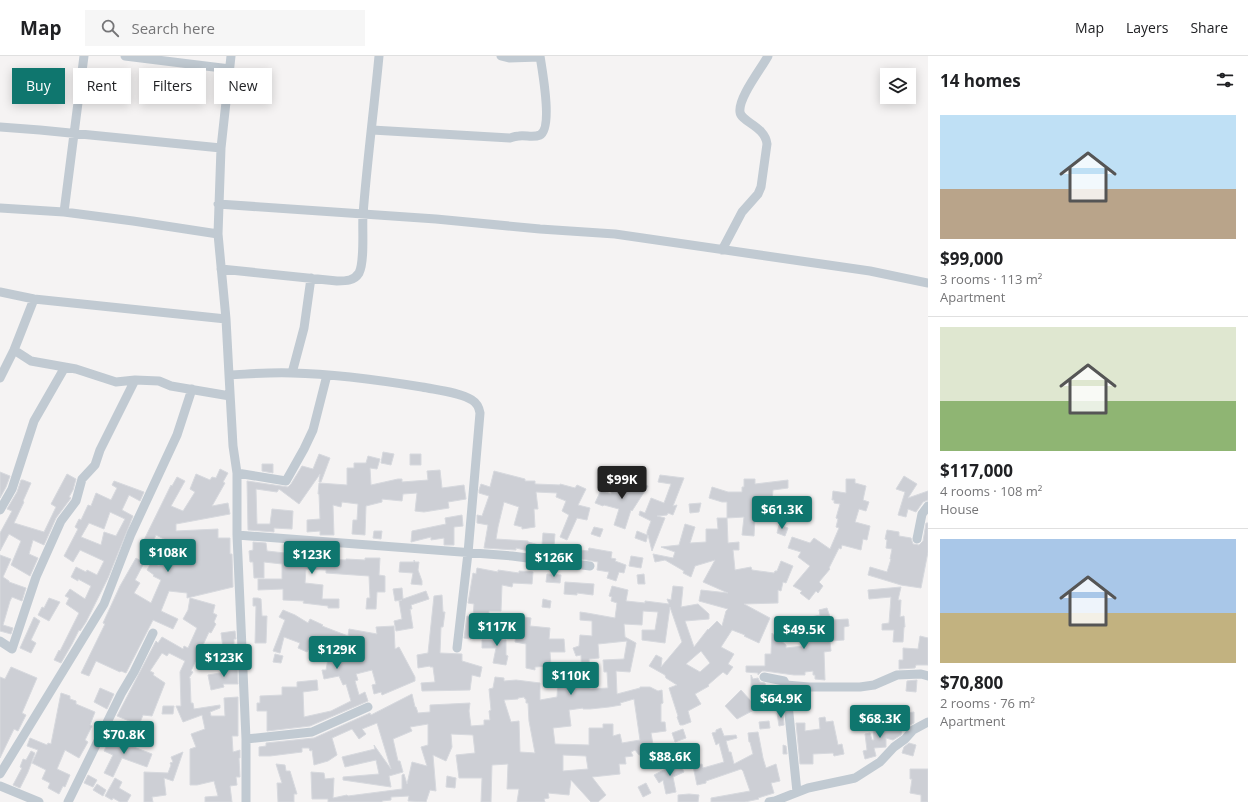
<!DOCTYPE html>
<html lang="en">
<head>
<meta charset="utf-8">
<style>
	:root { --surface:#fff; --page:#f6f6f6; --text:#202124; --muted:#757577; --line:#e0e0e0; --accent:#0f766e }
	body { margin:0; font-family:"Open Sans",sans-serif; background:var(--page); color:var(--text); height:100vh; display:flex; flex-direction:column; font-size:15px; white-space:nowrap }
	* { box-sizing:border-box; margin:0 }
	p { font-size:13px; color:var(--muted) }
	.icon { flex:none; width:22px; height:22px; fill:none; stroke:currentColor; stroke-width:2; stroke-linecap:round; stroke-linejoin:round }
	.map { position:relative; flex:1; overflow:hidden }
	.sheet { display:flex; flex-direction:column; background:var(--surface); width:320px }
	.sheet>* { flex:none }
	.banner { position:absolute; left:12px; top:12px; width:380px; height:36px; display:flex; gap:8px }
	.buttons { position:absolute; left:880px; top:12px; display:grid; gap:8px }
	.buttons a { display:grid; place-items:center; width:36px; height:36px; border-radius:0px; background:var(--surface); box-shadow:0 2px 10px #0003; font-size:20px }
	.price { position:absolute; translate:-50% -34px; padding:0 9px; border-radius:4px; background:var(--accent); color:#fff; font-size:13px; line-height:26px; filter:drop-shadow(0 1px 2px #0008) }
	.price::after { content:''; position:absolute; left:50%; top:24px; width:12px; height:9px; margin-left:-6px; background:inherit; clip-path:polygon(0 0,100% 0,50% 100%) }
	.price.active { background:#222; color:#fff }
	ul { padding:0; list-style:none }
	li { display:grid; align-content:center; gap:8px; height:212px; padding:0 12px }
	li+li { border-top:1px solid var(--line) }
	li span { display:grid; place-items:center; height:124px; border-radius:0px; color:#555 }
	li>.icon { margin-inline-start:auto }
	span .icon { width:72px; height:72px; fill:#fffc; stroke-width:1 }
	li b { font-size:17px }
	h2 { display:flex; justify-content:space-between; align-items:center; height:48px; padding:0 12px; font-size:17px }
	.tag { padding:0 14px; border-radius:0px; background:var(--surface); box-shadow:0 2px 10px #0003; font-size:14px; line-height:36px }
	.tag.active { background:var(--accent); color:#fff }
	header { display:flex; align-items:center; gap:24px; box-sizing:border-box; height:56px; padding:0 20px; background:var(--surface); border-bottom:1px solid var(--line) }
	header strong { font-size:19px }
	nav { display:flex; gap:22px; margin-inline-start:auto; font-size:14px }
	.search { width:280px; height:36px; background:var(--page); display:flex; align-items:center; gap:10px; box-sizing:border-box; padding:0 14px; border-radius:0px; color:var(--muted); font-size:15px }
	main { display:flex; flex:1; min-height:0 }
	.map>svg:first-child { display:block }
	.building { fill:#cdcfd5; stroke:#d7d9de; fill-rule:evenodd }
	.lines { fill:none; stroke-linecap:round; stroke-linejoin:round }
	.street { stroke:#c1cad2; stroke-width:9 }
</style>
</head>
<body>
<header>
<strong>Map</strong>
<div class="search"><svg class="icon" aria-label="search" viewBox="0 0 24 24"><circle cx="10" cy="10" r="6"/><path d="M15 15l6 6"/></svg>Search here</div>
<nav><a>Map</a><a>Layers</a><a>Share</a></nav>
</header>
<main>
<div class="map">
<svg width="928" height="746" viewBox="0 0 928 746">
	<rect width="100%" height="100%" fill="#f5f3f3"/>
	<!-- building -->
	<path class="building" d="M383,396L394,398L391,409L381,407Z
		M319,398L330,402L321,426H319L320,418L299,448L279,433L277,436L256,433L257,468H270L272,453L293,455L292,473L274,472V476L248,474L247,425L288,431L291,428L302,410L313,413Z
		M410,398H421V409H410Z
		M368,400L380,403L377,413L370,412L371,429L398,423H402V426L428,424L427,415L440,414L442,432L464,429L466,443L448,446L449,452L424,456L415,455L417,437L403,438L402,445L382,443V446L366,450L365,479L352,478L353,464H357L358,448L342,446L341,451L333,449L334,479H320V475L307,476V464L320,463L319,438H318L319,427L347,429V412H354V407H366Z
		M262,408H273V417L262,415Z
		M220,413L228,417L223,426L225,427L212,450L228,447L230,458L176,468V475L218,473V482H230V498H232L233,531L187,542V537L169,535L161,555L178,563L173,573L153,564L126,617L121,615L120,616L96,605L89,620L81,617L105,568L103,567L120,530L136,502L144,507L135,524L140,527L134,537L151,547L161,524L153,520L154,519L147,514L152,505L159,510L168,485L156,479L149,494L141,490L171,429L172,430L177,421L185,425L171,450L183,455L195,436L190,433L196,418L210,424L212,421L216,422Z
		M494,415L525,423V425H535V428L560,429V428L575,432L577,429L586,433L578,449L590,452L587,464L577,462L567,484L560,481L569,459L562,455L566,445L556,441L557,437L536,436L538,453H534L535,471L522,473V471L514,469L519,451L504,446L498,471L496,483L528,485V486L539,489L537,497L516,492V494L484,492L488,469L477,467V459L482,460L489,440L479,437V434L481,428L490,431Z
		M0,416L10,420L6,431L0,442Z
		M67,418L76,423L73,434L69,441L71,442L56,462L44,489L33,484L29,498L38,502L30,520L11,509L21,485L9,478L0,495V477L12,455L7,453L17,436L21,424H23L31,427L23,445L24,446L14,467L44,476L56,451L51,448Z
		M660,419L684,422L673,450L677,449L673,459L668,457L667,459L657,460L665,462L652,495L648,479L646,486L635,482L637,475L647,479V476L651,465L639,459L640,455L645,457L651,442L664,447L671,428L658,426Z
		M904,420L917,428L908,442L928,435V444L923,446L916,456L908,453L906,461L898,459L905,436L896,433Z
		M744,423H755V428L788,424V432L773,434L772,445H770V461L755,462L754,480L742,479L744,461L727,462V446H722L709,442L712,431L728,436H742V431H744Z
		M846,423H855V427L866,430L863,444L869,446L866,455L859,453L855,466L870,470L867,484L863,483L861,494L842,489L841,493L839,492L829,512L830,513L819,526L823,530L818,537L816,535L809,544L800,537L802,535L793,530L810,510L798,501L801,496L788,492L792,481L810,487L814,482L830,493L839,472L836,471L838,463L836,462L840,448L834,447V444H832L833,435L846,437Z
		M114,425L144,436L140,445L129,439L122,454L133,460L108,522L86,566L80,575L79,574L72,588L61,607L54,604L59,594L60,595L79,557L66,548L69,542L65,540L70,533L85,543L91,530L78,523V525L71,521L76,511L86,516L87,514L97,519L104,505L80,494L73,506L64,500L78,473L75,471L79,463L81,464L88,449L91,450L96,437L111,444L117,432L112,429ZM110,456L125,463L116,480L104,476L101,489L81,481L89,467L104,473Z
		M629,427L648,430L632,455L631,454L625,473L614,469L619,453L604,449L603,450L595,447L601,434L611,438V428Z
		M701,447L699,456L690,457L689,448Z
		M462,459L463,470L454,471V489H444V482L431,484V481L411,486L412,475L446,468L445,462Z
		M717,462H727L728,487L739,486V494H733L735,514L751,511L752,514L774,517L775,515H777L781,505L793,510L786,527L783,526L781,535L778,534V547L744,548L770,562L759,587L744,580L745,579L732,574L721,591L734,598L728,608L733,611L727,619L723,616L708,629L709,630L695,638L701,648L688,655L691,666L683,669H680L677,661L678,660L669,632L677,629L666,622L665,619L649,610L656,599L662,602L661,611L682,586L670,551L665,587L642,584V574H655L658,556L643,555L642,569L624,568L625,581L636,587L630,616L616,615L617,638L640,632V631H650L658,635L662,634L663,647L661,648V666H665L666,675L651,677L654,694L645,696L646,698L639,699L635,694L631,696L633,700L625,701L626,708H619L620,718L592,721L606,739L598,746H591L571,724L569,739L548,737L549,742L544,743L545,746H517L519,733H507L508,708L492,709L491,746H481L482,722H459L456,699L475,697L473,679L451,678L452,691L446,705L433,699L436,735L430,734L426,746L408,745L409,740L391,741V744L382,745V746H328V743H312L311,716L324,717L325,723L334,722L333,742L347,739L348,740L402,733V719L404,718L407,728L412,706L427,710L421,691L428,689V668L410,671L412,675L393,683L398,705H400L403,716L389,720L391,731L343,724V721L379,718L376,704L345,711L342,701L375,693L374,689L391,713L377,667L362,673L366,678L359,683L352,673L332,682L337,699L328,705L314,709L312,694L310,695L309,692H302V696L270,700H259V691L266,690V687L314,682L370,657L371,659L412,638L415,651H416L418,657L430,656V649L470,647L469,655L471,670L484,669V664H490L489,655L491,654L489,633L493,632L495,621L504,622V625L516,624L540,627V644L557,641L558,623L582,625L581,599L576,600L573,592L579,590L580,579L592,580V565L580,564V556L587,557L615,562L617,547L611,545L612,541L609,540L612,530L628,534L626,545L645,547V545L669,548L667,543L671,544L673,530L683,531L681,551L698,548L709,558V563L685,565L694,591L708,573V574L717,565L722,570L726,555L728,553L699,545L701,534L728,537L703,526L715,504L695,510L691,521L683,517L684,515L665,504L655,506L653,498L673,502L675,496L661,491L679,489L685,468L695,471L690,487L706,486V473H718ZM627,585L624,603L603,604L604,616H607L608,632L590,633L589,603L599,602L598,588ZM701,595L710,607L700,616L686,608ZM524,641L525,643H526V647H528L529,665L535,697L520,696L519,665L511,666L504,644L518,643V642ZM634,643L640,684L622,687L620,678L613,680V668H603V672H589V689L555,688L553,672L571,670L569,654L583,652V653H590L609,651L621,649L620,647ZM563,699L586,700L588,713L563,715Z
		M926,467H928V496L921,532L901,529L868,519L870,511L887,516L891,503H890L892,493L886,492L887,484L885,483L887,474L899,476V480L911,482L913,488L919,489L923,485Z
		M779,469L788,472L785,480L777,477Z
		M594,471L603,473L600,481L591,478Z
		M374,475H382L381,483L373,482Z
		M543,477L555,478L554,490L542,489Z
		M253,486L266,487L267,495L285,497V490H294L293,500L320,501V503L346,504V503L365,504V502H380L379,519L385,520V536H377L376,553H366L367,542H370L369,520L326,517V514L306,513L305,527L323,529L322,543H339V552H328V550L303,547L304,545L283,544V533L258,534V523H282V508L264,506V522H254L253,506H250L249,495L253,494Z
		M589,492L612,496L611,502L616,503L615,505L626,509L624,517L619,516L616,525L607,522L609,516L597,514L598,506L570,501L572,493L588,495Z
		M0,499L11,503L3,521L9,525V526L26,532L22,545L12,541L10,545L3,569L13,572L11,578L0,575Z
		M631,500L643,502L641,512L629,510Z
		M414,504L415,506H419L418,514L422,525V529L411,528L413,517L399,516L400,506H414Z
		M477,512L498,516V514L519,517V515L533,516L532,528L513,527L512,531L502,529L501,555H489L488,569L474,568L471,583L464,582L467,560L473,561L474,548L468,547L473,517L476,518Z
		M547,518L561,519L560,527L546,526Z
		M644,518L645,528H638L637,519Z
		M565,526L594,528L593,539L577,537V539L564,538Z
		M901,531L898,544H901L900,561L904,560L905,571H904L903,586H893L894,574H882V568L889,567L891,541L869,543L868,534Z
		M402,532L403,543L426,535L429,543L411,549L412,553H410L413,572L396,575L394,565L402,563L399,545L402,544L395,545L393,533Z
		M442,539L443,556H445L443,571H441L440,597L462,598V605L482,611L480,621L472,619L470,634L422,635L421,627L435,626L433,611H430V610L418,612L417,599L428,597L434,540Z
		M49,542L60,546L49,565L38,559L42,551L44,552Z
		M190,542L215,549L213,557L217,559L214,566L216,568L211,577L209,576L191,615L193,616L189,622H190L191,647H193L194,653L220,649V652L210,656L211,660H225L224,642L238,641V680H232L233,696L240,694V702H239L240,721H236L237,729L230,730L232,746H205V741L218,740L214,725L197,729H190V693L196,691L191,678L205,673L202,659L183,666L176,650H181L180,616L185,605L169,597L167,600L162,597L150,615L154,617L153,619L165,627L152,660L143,659L139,669L117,660L156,585L158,587L162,581L183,593L184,590L188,592L197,572L183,563L188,554Z
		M253,542H258L261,543L262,560H267L266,587H255L256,550H253Z
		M543,543L551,545L550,552L542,551Z
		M827,552L831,564L848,563L849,570L844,571V584L830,585L831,595L824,596L825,624L815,623V619H813V615L805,616V619H794L765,615H762L758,619V617L746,616V610H765V598H771L772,577L786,589V592L803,590V587L820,584L819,570H812L811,561L820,559L819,554Z
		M283,554L295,559L308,567L310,563L323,569L322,570L348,580L349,573L377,578L376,571L394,570L395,593L399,591L415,621V625L382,639L381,636L374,638L372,629L376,628L372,614L356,618L358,624L355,625L359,639L365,636L368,645L310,670L267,675V655H257V647H260V640L282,639V631H297V626L317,624L318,634L303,636L304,661L331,655L351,645L346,628L343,629L339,620L324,623L322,614H326L331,586L316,580L307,596L298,592L300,587L284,581L280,597L273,595L285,564L279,561Z
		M518,560L531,562L530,570L550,572L549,583H564L565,596H550L551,610L535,611V614L526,612V588L515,586Z
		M34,561L40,565L31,584L36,587L31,597L20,592Z
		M493,572L503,573L502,584H506V599L508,600L506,609L493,607L496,592H482V584H493Z
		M235,575L236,583H234V592H223L221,577Z
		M920,580L928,582V609H916L915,612L899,613V604H903V592L918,593Z
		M275,598L283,600L281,607L273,606Z
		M227,608H237L238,628H223L224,631L211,634L208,619L226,616Z
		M11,611L37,622L22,657L26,659L18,675L14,673L0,702V621L5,623Z
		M751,619L753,623L758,622L760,626L765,627L766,632H759L767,647L737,663L725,650L741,634L751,645Z
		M917,624L916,636L906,635L907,625Z
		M100,632L114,638L107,653L94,646Z
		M61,637L70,640V643L76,645V648L95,656L90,669L92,670L85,684L88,686L79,702L65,694L57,713L70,719L65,731L63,730L59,738L48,732L50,727L42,723L46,714L32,707L38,694L27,690L30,682L47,689L48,687L51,688Z
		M163,650H174L173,658H162Z
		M783,656L784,669L779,670L777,657Z
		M914,656V667L906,671V657Z
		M825,661L826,666L833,665L838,689L842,688L844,698L834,700L833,697L813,698V708H800L796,667H805V675L820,673L819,662Z
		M769,665L770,672L760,673L759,666Z
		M133,669L146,674L143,682L128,680Z
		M887,670L902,674L901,679L893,684L886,682V691L874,692L876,700L865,703L863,695L867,694L865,678L870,677L872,684H874L873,672Z
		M721,672L724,680L736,679L737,682L726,685L729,696H731L734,708L753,698L750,686H749L748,677L758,676L763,702L766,712L776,708L780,725L771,727L774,737L758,742L759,743L745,746H711V742L750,735L743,715L741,713L706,725V727L697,729L693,710L702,708L703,712L724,706L719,687L716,689L712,677L716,676V674Z
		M683,673L686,682L675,686L672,677Z
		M108,681L152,698L147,711L122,702L113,721L104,717L113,699L104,695L106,691L103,689Z
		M909,687L916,689L913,700L902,697L904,691Z
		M783,689L786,690L787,698H783Z
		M31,695L35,697L28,716L20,732L13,729L22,712L20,711L23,703L26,704Z
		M183,696L173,725L164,722L166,739L152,741L153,746H144V716L168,717L171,709L170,707L173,706L171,701Z
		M679,706L684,716L673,721L676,736L666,738L663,724L659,727L654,719Z
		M276,708L285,709L286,715H290L297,738H294V746H278L277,727H282Z
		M910,713H928V746H921V739L910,737L912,723H910Z
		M88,719L97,724L93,731L84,727Z
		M447,720L456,722L455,732L446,731Z
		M115,722L122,726L119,732L131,739L127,746H120L113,742L112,744L105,740Z
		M646,727L651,737L643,741L638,731Z
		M97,728L106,734L103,740L93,734Z
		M689,738L699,739L698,746H678V739Z"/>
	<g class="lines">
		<!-- street -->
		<path class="street" d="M125,0L230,13
			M231,0L221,92L218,178L226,263L229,319L233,390L237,417V479L246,683V746
			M501,0L509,2L540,1
			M0,71L40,74L221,92
			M372,74L510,82C513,81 516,80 519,80C526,79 533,82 540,79C553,72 542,13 540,0
			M218,148L436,163L540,173L615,178L870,215L928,227
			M0,152L64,156L133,165L218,178
			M64,156L84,0
			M722,194L742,156L758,138L761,131L767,88C765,70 741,66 740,56C738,42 761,13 768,0
			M221,213L337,225C346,225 354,225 359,217C365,205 362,173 363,159C367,106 374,53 379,0
			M0,236L34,243L226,263
			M14,294L31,305L76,313L116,326L135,324L159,325L171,330L230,340
			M292,317L304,272L311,222
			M229,319C250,318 271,316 292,317C336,318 379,324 422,331C437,334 460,336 472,344C477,347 479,351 480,357L468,497L457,592
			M0,322L14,294L34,243
			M237,417L286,425L304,393L313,374L327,319
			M0,454L12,433L34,365L65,311
			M237,479L512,500L590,510
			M917,483L922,458L928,450
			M0,585L12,593L36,521L61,465L76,445L82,423L95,409L100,394L135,324
			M764,621L784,625L786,629L809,631H860L874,629L897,619L921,618L928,620
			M786,629L797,736
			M246,683L312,676L368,651
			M0,718L104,548L131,478L177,379L192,333
			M0,730L39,746
			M68,746L121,638L134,616L153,577
			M769,746L775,745L808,732L855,722L880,706L894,691L905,683L913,674L928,666"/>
	</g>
</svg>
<div class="buttons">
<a><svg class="icon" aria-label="layers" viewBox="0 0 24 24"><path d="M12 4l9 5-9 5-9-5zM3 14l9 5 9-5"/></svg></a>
</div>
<b class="price active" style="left:622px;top:444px">$99K</b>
<b class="price" style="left:782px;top:474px">$61.3K</b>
<b class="price" style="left:168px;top:517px">$108K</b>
<b class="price" style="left:312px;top:519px">$123K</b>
<b class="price" style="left:554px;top:522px">$126K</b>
<b class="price" style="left:497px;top:591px">$117K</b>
<b class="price" style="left:804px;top:594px">$49.5K</b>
<b class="price" style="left:337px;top:614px">$129K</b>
<b class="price" style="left:224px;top:622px">$123K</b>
<b class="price" style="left:571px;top:640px">$110K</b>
<b class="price" style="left:781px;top:663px">$64.9K</b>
<b class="price" style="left:880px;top:683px">$68.3K</b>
<b class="price" style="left:124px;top:699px">$70.8K</b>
<b class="price" style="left:670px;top:721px">$88.6K</b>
<div class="banner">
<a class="tag active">Buy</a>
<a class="tag">Rent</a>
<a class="tag">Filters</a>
<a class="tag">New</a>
</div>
</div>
<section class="sheet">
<h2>14 homes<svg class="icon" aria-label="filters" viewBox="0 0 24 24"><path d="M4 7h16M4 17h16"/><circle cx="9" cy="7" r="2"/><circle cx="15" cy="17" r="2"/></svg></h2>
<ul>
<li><span style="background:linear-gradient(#bfe0f5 60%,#b9a48a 0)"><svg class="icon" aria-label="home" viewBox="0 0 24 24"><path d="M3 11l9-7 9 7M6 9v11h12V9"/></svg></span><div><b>$99,000</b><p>3 rooms · 113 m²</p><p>Apartment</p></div></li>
<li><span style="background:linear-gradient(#dfe7d0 60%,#8fb573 0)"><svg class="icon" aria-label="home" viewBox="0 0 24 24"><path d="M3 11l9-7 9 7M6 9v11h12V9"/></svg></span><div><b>$117,000</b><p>4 rooms · 108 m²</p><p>House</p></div></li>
<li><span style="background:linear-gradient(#a9c7e8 60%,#c2b280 0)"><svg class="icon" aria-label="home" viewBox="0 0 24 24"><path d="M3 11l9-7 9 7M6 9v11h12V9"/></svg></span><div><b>$70,800</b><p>2 rooms · 76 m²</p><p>Apartment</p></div></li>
</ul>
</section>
</main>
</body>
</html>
